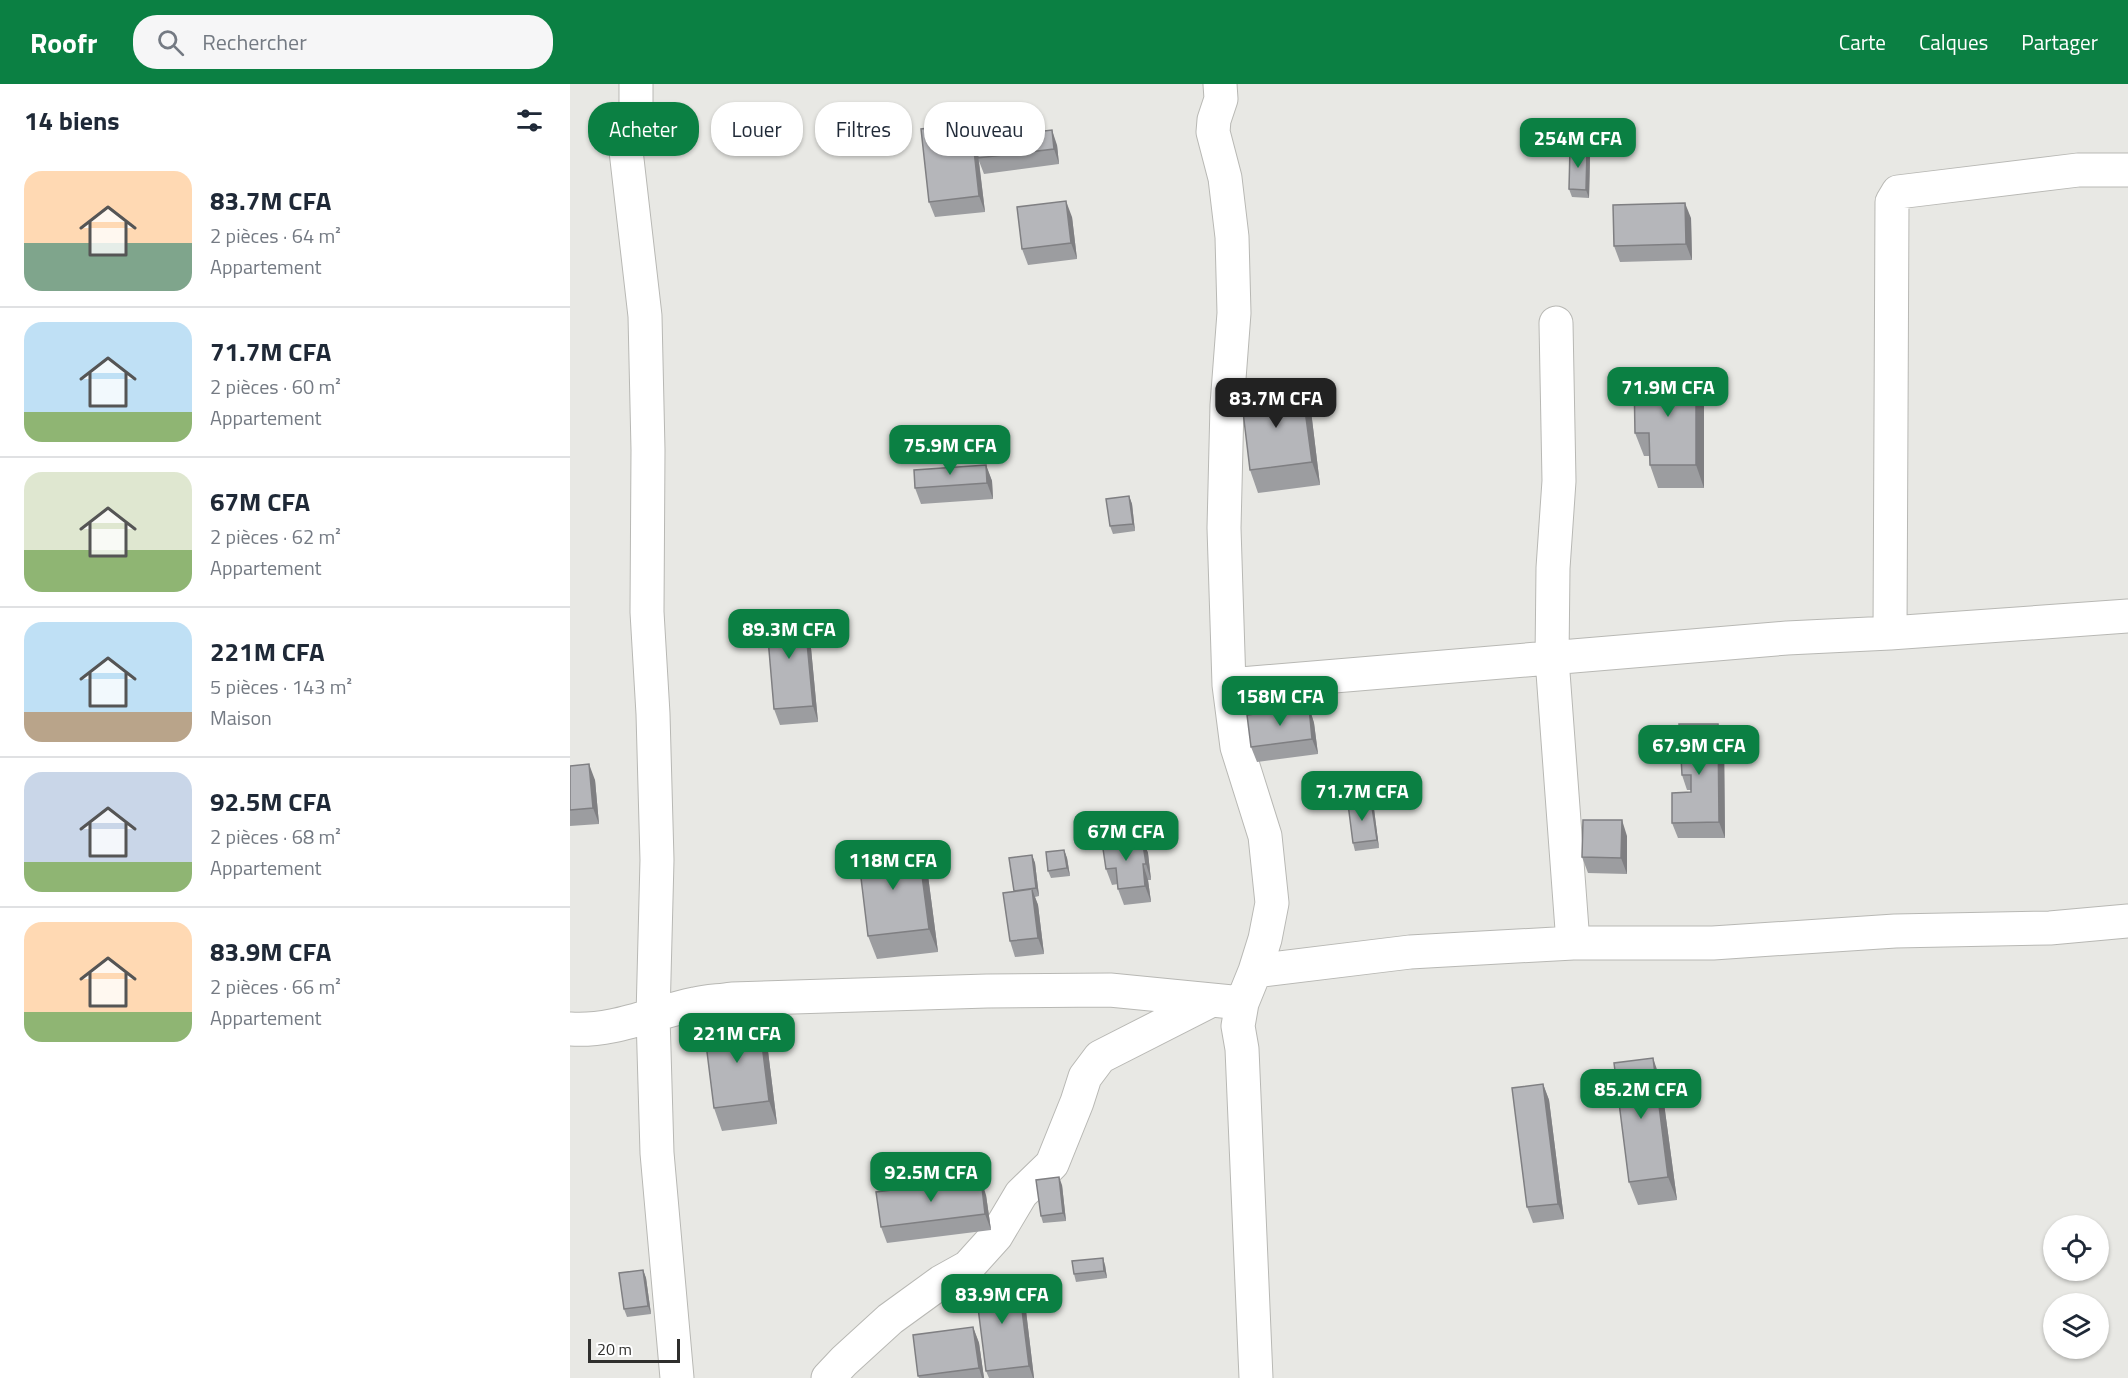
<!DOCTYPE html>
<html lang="fr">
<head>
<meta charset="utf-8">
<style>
	:root { --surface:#fff; --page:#f6f6f7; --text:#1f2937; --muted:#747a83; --line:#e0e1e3; --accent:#0b8043 }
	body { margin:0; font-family:"Titillium Web",sans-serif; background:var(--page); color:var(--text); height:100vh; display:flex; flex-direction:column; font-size:22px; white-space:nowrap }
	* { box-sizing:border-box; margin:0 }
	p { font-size:20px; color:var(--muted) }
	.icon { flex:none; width:33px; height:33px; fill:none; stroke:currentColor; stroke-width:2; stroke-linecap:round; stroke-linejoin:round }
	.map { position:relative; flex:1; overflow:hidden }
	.drawer { display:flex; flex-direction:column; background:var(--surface); width:570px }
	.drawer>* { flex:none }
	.top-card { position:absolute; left:18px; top:18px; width:570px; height:54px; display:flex; gap:12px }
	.fabs { position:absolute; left:1473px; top:1131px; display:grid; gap:12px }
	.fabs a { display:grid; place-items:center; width:66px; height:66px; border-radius:50%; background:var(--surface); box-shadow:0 2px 4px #0004; font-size:30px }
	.scale { position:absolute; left:18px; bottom:15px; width:92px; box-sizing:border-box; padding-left:6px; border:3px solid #2f2f2d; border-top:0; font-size:16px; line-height:21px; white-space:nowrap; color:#2f2f2d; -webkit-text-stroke:4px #fff; paint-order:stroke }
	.price { position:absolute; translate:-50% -51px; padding:0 14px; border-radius:12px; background:var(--accent); color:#fff; font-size:20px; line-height:39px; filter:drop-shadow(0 2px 3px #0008) }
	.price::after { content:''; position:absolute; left:50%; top:36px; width:18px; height:14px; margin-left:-9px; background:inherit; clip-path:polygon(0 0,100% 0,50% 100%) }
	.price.active { background:#222; color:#fff }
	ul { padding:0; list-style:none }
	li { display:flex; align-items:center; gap:18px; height:150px; padding:0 24px }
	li+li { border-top:2px solid var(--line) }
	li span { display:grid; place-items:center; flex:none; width:168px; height:120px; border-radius:18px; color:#555 }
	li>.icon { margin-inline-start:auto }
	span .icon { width:72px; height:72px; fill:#fffc; stroke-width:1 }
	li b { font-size:26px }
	h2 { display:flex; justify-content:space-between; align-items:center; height:72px; padding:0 24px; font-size:26px }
	.pill { padding:0 21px; border-radius:24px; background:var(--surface); box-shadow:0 2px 4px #0004; font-size:21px; line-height:54px }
	.pill.active { background:var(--accent); color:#fff }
	header { display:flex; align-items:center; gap:36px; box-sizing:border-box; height:84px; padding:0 30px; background:var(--accent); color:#fff }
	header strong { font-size:28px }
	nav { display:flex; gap:33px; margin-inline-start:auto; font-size:21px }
	.search { width:420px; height:54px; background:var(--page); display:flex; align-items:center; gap:15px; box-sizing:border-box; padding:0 21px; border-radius:24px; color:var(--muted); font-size:22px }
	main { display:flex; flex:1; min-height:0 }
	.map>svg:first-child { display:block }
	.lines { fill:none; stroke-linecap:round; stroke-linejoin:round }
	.minor-casing { stroke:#b8b8b4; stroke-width:35 }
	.minor { stroke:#fff; stroke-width:33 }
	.wall { fill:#9c9da0 }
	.shaded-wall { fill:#7f7f82 }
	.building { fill:#b5b6ba; stroke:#7f7f82; stroke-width:1.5 }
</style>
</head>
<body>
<header>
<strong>Roofr</strong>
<div class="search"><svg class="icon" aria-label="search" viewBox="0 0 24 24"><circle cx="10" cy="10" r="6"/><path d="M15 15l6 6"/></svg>Rechercher</div>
<nav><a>Carte</a><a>Calques</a><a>Partager</a></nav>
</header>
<main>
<section class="drawer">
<h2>14 biens<svg class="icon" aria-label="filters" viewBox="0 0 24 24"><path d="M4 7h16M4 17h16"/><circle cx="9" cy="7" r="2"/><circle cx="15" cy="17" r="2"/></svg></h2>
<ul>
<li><span style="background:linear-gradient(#ffd9b3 60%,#7fa58c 0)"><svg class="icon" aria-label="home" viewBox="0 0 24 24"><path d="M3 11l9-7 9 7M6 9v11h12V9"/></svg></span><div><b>83.7M CFA</b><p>2 pièces · 64 m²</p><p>Appartement</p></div></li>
<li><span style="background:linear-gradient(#bfe0f5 75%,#8fb573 0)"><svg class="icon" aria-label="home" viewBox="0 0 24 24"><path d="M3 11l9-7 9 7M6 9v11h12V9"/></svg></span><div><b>71.7M CFA</b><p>2 pièces · 60 m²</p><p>Appartement</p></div></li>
<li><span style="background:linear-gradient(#dfe7d0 65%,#8fb573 0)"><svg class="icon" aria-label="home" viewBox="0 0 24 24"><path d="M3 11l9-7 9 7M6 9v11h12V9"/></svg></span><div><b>67M CFA</b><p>2 pièces · 62 m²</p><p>Appartement</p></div></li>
<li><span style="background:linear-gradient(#bfe0f5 75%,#b9a48a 0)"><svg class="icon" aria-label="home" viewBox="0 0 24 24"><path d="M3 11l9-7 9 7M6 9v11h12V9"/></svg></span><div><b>221M CFA</b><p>5 pièces · 143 m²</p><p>Maison</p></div></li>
<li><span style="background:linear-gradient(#c9d6e8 75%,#8fb573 0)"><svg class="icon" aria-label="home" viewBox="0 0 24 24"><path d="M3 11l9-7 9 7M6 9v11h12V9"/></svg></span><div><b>92.5M CFA</b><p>2 pièces · 68 m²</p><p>Appartement</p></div></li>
<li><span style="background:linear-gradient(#ffd9b3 75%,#8fb573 0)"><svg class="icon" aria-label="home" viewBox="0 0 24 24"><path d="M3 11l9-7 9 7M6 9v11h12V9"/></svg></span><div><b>83.9M CFA</b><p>2 pièces · 66 m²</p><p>Appartement</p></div></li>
</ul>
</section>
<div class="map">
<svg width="1558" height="1294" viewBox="0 0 1558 1294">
	<rect width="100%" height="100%" fill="#e8e8e4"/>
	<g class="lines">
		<defs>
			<path id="minor" d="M66,0V22L55,49V58L75,232L78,366L77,528L83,630L87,776L83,932L87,1069L107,1294
				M650,0L651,15L644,36L643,48L655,94L662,153L664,229L657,321L654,444L659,601L667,663L695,752L702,819L695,855L685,887L672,919L668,942L672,965L686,1294
				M986,239L989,397L983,484L982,575L1003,859
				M1320,549L1322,118L1328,108L1508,86H1558
				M659,601L1217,554L1320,549L1558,532
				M685,887L840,868L1003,859H1143L1325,847L1480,844L1558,837
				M0,945C44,948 82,929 125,920C137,917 150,917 162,915L417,907L540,906L672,919
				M258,1294L274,1277L320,1235L371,1198L398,1183L426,1152L451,1110L482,1080L507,1018L515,993L530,973L642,916"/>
		</defs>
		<!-- minor casing -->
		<use href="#minor" class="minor-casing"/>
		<!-- minor -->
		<use href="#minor" class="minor"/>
	</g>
	<!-- wall -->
	<path class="wall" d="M406,55L487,61L489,80L414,90L409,77L415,128L365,133L359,118Z
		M1020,73L1019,114L1002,113L999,105Z
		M502,133L507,175L458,181L452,165Z
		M1121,134L1122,176L1050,178L1044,162Z
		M1134,315V404H1088L1080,381V372H1074L1065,349Z
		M741,327L750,401L688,409L680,386Z
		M416,381L422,397L423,415L351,420L345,404Z
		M559,412L562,420L565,447L543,450L540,442Z
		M239,543L248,638L210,641L204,625Z
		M739,623L744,639L748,670L687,678L681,663Z
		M1148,640L1154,656L1155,754H1108L1102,739L1121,708V706H1117L1112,691L1114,673L1110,662Z
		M0,682L25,696L29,740L0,742Z
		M804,725L809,764L785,767L783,759Z
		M1057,752V790L1018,789L1012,773Z
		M572,754L578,769L581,796H578L581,818L554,821L548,805V800L542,801L536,785Z
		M494,766L497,774L500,792L481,794L478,787Z
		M462,771L465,779L469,812L465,813L468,821L474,870L445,873L440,857L444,808Z
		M357,784L368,868L307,875L298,852Z
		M189,936L197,959L207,1040L152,1047L144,1024Z
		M1091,997L1107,1116L1068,1121L1059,1098Z
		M973,1000L979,1016L994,1135L963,1139L957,1123Z
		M492,1101L496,1137L473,1139L471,1132Z
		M416,1111L421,1146L317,1159L311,1143Z
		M535,1181L537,1194L506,1198L504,1190Z
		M73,1186L76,1194L81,1230L57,1233L54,1225Z
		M448,1194L454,1210L464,1294H419L416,1287Z
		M403,1243L409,1259L414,1294H349L348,1292Z"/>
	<!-- shaded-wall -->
	<path class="shaded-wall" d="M401,39L406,55L415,128L409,112Z
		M482,46L487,61L489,80L484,65Z
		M1017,65L1020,73L1019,114L1016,106Z
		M496,117L502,133L507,175L501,159Z
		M1115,119L1121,134L1122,176L1116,160Z
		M1126,292L1134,315V404L1126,381Z
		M732,304L741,327L750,401L742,378Z
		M416,381L422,397L423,415L417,399Z
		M559,412L562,420L565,447L563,440Z
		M234,527L239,543L248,638L243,622Z
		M739,623L744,639L748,670L742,655Z
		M1148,640L1154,656L1155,754L1149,738Z
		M19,680L25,696L29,740L23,724Z
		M801,717L804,725L809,764L807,756Z
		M1052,736L1057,752V790L1051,774Z
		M572,754L578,769L581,796L576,780Z
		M348,761L357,784L368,868L359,845Z
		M494,766L497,774L500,792L497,784Z
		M462,771L465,779L469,812L466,804Z
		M573,780L578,796L581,818L575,802Z
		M462,805L468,821L474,870L468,854Z
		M189,936L197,959L207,1040L199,1017Z
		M1083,974L1091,997L1107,1116L1098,1093Z
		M973,1000L979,1016L994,1135L988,1120Z
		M489,1093L492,1101L496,1137L493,1129Z
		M411,1095L416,1111L421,1146L415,1130Z
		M533,1174L535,1181L537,1194L534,1187Z
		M73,1186L76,1194L81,1230L78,1222Z
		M448,1194L454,1210L464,1294H463L459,1282Z
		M403,1243L409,1259L414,1294H412L409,1284Z"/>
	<!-- building -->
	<path class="building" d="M401,39L409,112L359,118L351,45Z
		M482,46L484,65L408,74L405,55Z
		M1000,65H1017L1016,106L999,105Z
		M496,117L501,159L452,165L447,123Z
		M1115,119L1116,160L1044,162L1043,121Z
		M1126,292V381H1080L1079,349H1065L1064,293Z
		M732,304L742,378L680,386L671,311Z
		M416,381L417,399L345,404L344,386Z
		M559,412L563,440L540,442L536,415Z
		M234,527L243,622L204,625L196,531Z
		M739,623L742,655L681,663L677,631Z
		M1109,640H1148L1149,738L1102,739V709L1121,708V691H1112L1111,673H1120V661L1110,662Z
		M19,680L23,724L0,726V682Z
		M801,717L807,756L783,759L778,720Z
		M1013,736H1052L1051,774L1012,773Z
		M572,754L576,780H573L575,802L548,805L546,784L536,785L532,758Z
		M348,761L359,845L298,852L288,769Z
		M494,766L497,784L478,787L476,768Z
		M462,771L466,804L444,807L439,774Z
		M462,805L468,854L440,857L433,809Z
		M189,936L199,1017L144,1024L134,944Z
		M1083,974L1098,1093L1059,1098L1044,979Z
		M973,1000L988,1120L957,1123L942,1004Z
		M489,1093L493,1129L471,1132L466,1096Z
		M411,1095L415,1130L311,1143L306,1108Z
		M533,1174L534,1187L504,1190L502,1177Z
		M73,1186L78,1222L54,1225L49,1189Z
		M448,1194L459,1282L416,1287L405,1200Z
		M403,1243L409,1284L348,1292L343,1251Z"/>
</svg>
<div class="fabs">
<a><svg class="icon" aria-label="locate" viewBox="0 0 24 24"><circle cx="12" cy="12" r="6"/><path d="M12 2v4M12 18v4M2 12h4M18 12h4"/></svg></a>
<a><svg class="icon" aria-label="layers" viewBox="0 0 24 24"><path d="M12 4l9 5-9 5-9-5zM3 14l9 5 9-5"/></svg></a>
</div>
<div class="scale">20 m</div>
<b class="price" style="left:1008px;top:85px">254M CFA</b>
<b class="price" style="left:1098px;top:334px">71.9M CFA</b>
<b class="price active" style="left:706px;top:345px">83.7M CFA</b>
<b class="price" style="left:380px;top:392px">75.9M CFA</b>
<b class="price" style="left:219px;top:576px">89.3M CFA</b>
<b class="price" style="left:710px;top:643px">158M CFA</b>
<b class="price" style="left:1129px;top:692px">67.9M CFA</b>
<b class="price" style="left:792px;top:738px">71.7M CFA</b>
<b class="price" style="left:556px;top:778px">67M CFA</b>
<b class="price" style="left:323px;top:807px">118M CFA</b>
<b class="price" style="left:167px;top:980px">221M CFA</b>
<b class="price" style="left:1071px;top:1036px">85.2M CFA</b>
<b class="price" style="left:361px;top:1119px">92.5M CFA</b>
<b class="price" style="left:432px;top:1241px">83.9M CFA</b>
<div class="top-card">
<a class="pill active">Acheter</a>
<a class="pill">Louer</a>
<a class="pill">Filtres</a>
<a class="pill">Nouveau</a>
</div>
</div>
</main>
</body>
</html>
